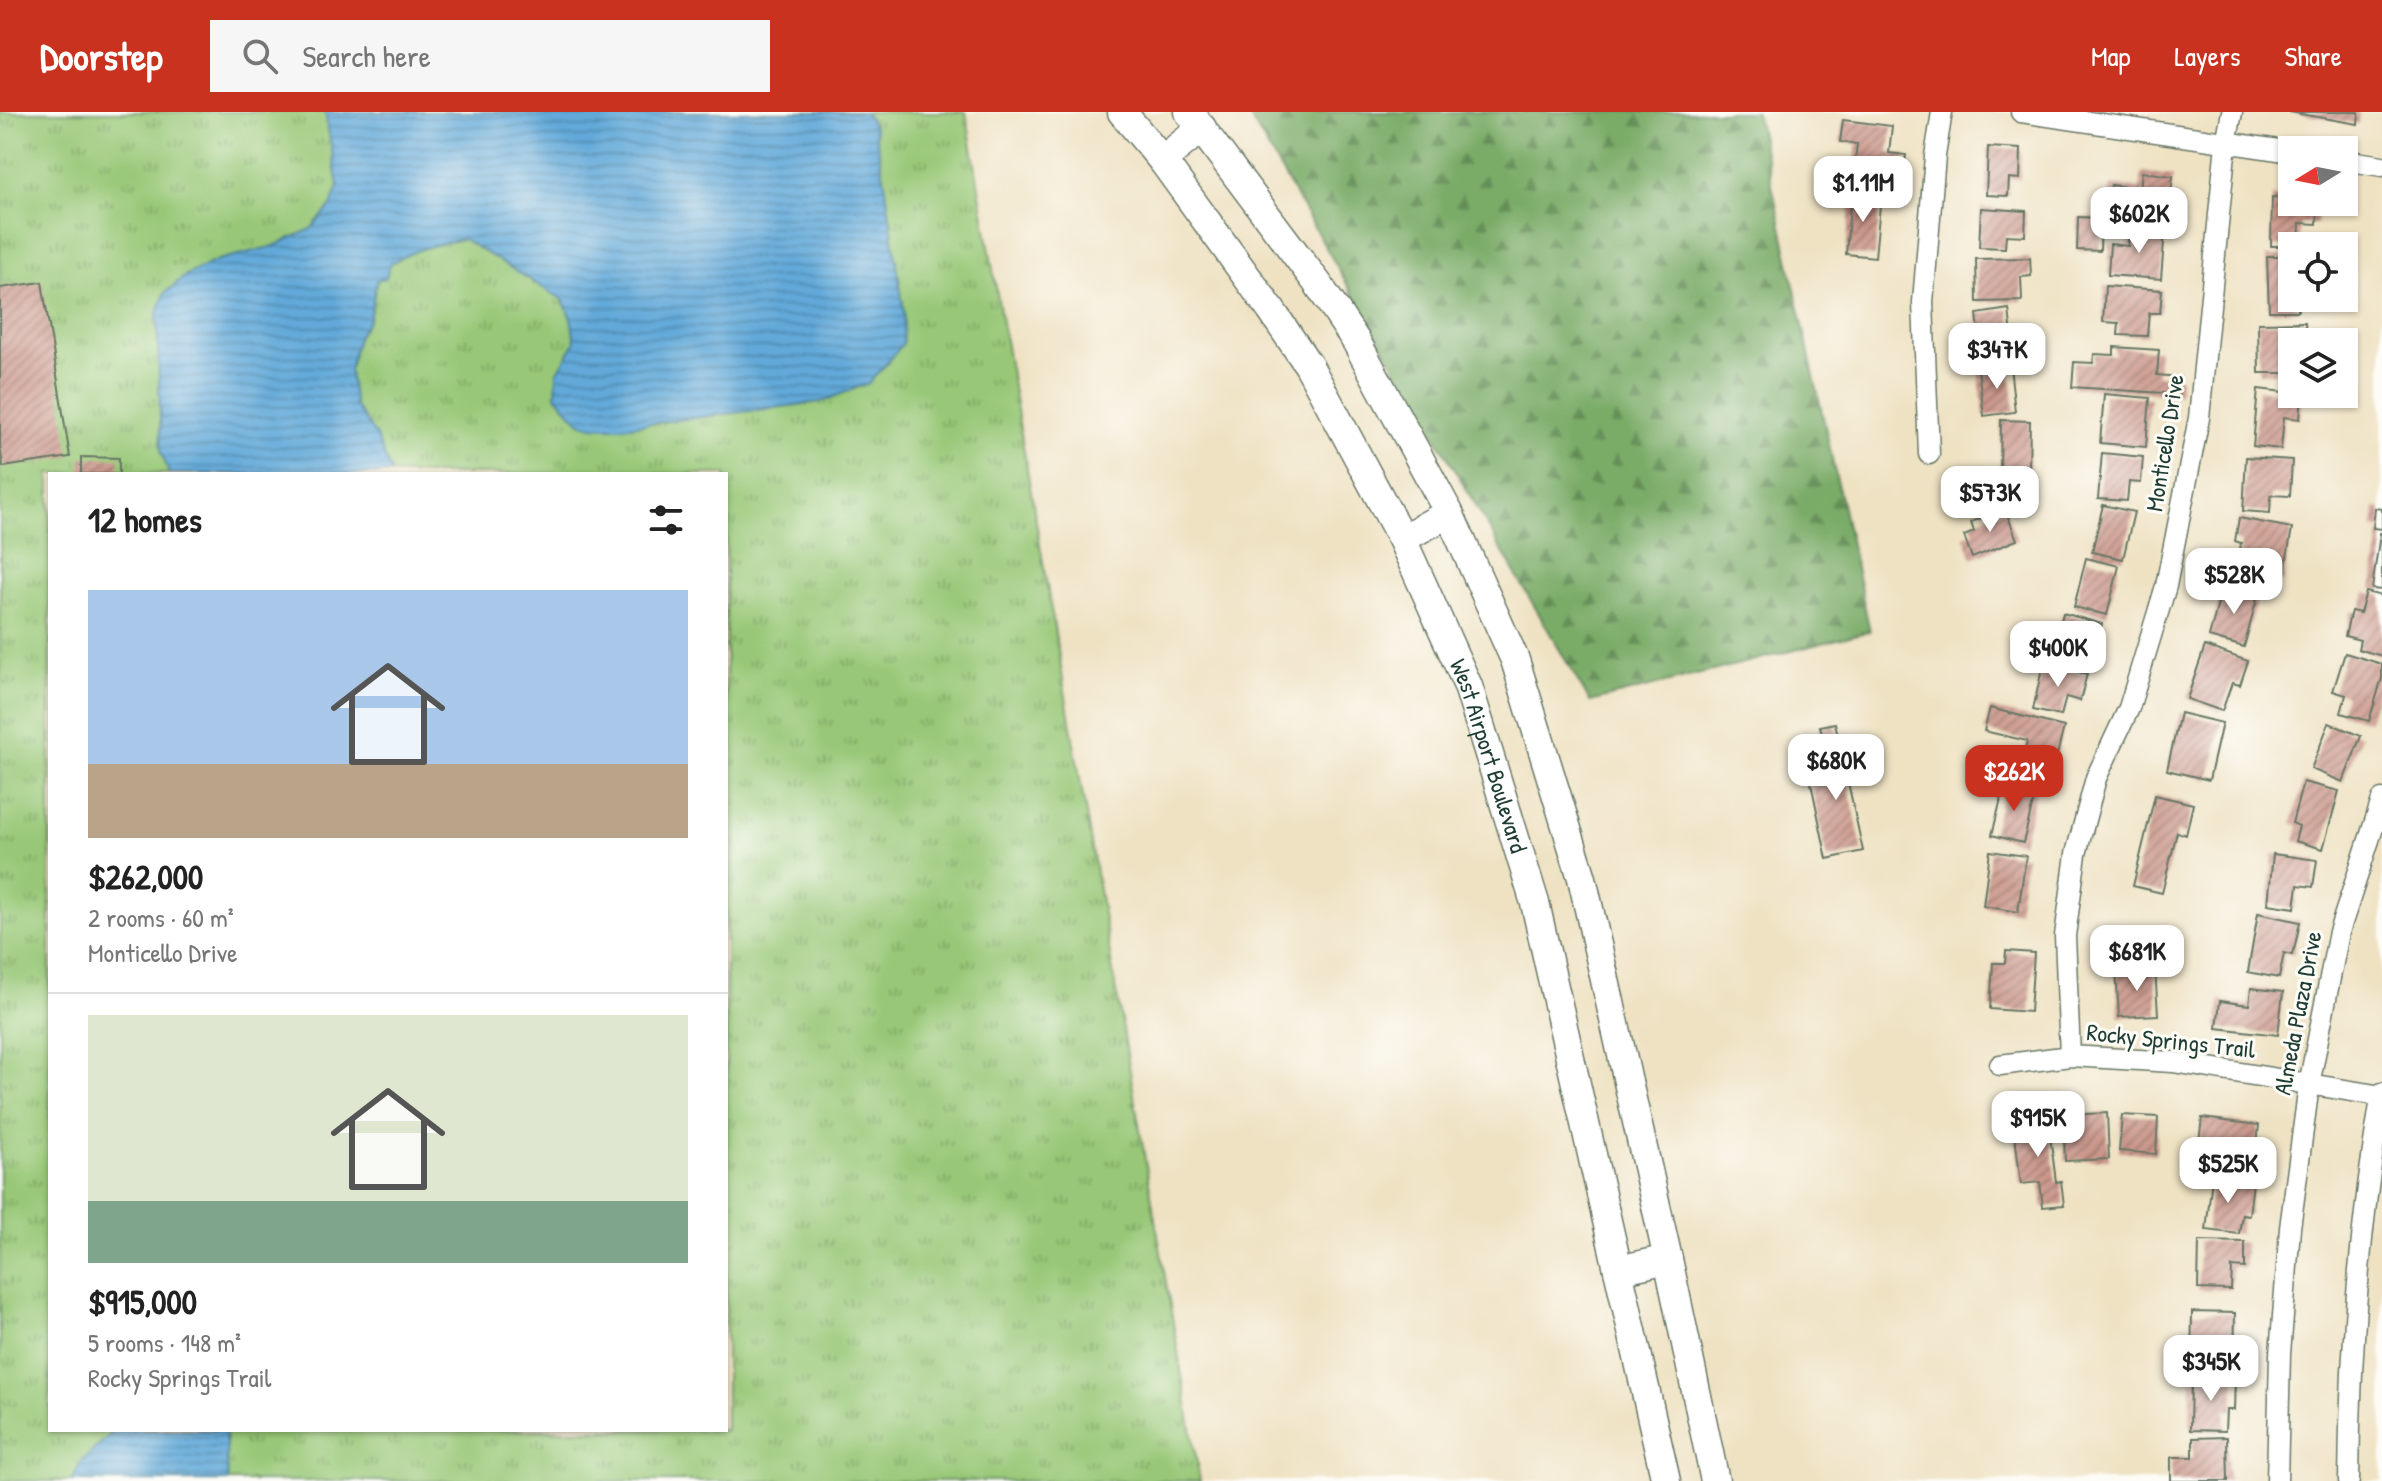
<!DOCTYPE html>
<html lang="en">
<head>
<meta charset="utf-8">
<style>
	:root { --surface:#fff; --page:#f6f6f6; --text:#222; --muted:#767676; --line:#e0e0e0; --accent:#c8321e }
	body { margin:0; font-family:"Patrick Hand",sans-serif; background:var(--page); color:var(--text); height:100vh; display:flex; flex-direction:column; font-size:30px; white-space:nowrap }
	* { box-sizing:border-box; margin:0 }
	p { font-size:26px; color:var(--muted) }
	.icon { flex:none; width:44px; height:44px; fill:none; stroke:currentColor; stroke-width:2; stroke-linecap:round; stroke-linejoin:round }
	.map { position:relative; flex:1; overflow:hidden }
	.drawer { position:absolute; left:48px; top:360px; width:680px; height:960px; display:flex; flex-direction:column; background:var(--surface); border-radius:0px; box-shadow:0 2px 6px #0004 }
	.drawer>* { flex:none }
	.needle { width:52px; rotate:260deg }
	.tools { position:absolute; left:2278px; top:24px; display:grid; gap:16px }
	.tools a { display:grid; place-items:center; width:80px; height:80px; border-radius:0px; background:var(--surface); box-shadow:0 2px 6px #0004; font-size:40px }
	.price { position:absolute; translate:-50% -68px; padding:0 18px; border-radius:16px; background:#fff; color:#222; font-size:26px; line-height:52px; filter:drop-shadow(0 2px 4px #0008) }
	.price::after { content:''; position:absolute; left:50%; top:48px; width:24px; height:18px; margin-left:-12px; background:inherit; clip-path:polygon(0 0,100% 0,50% 100%) }
	.price.selected { background:var(--accent); color:#fff }
	ul { padding:0; list-style:none }
	li { display:grid; align-content:center; gap:16px; height:424px; padding:0 40px }
	li+li { border-top:2px solid var(--line) }
	li span { display:grid; place-items:center; height:248px; border-radius:0px; color:#555 }
	li>.icon { margin-inline-start:auto }
	span .icon { width:144px; height:144px; fill:#fffc; stroke-width:1 }
	li b { font-size:34px }
	h2 { display:flex; justify-content:space-between; align-items:center; height:96px; padding:0 40px; font-size:34px }
	header { display:flex; align-items:center; gap:48px; box-sizing:border-box; height:112px; padding:0 40px; background:var(--accent); color:#fff }
	header strong { font-size:38px }
	nav { display:flex; gap:44px; margin-inline-start:auto; font-size:28px }
	.search { width:560px; height:72px; background:var(--page); display:flex; align-items:center; gap:20px; box-sizing:border-box; padding:0 28px; border-radius:0px; color:var(--muted); font-size:30px }
	.map>svg:first-child { display:block }
	.grass { fill:url(#grass-tufts); stroke:#5c8256; stroke-width:2; fill-rule:evenodd }
	.forest { fill:url(#forest-firs); stroke:#4c744e; stroke-width:2 }
	.water { fill:url(#water-rules); stroke:#407386; stroke-width:2 }
	.building { fill:url(#building-hatch) }
	.lines { fill:none; stroke-linecap:round; stroke-linejoin:round }
	.minor-casing { stroke:#687766; stroke-width:23 }
	.secondary-casing { stroke:#687766; stroke-width:31 }
	.minor { stroke:#fff; stroke-width:20 }
	.secondary { stroke:#fff; stroke-width:28 }
	.labels { text-anchor:middle; stroke-width:6; stroke-linejoin:round; paint-order:stroke }
	.street-label { font-size:24px; fill:#1f3d34; stroke:#fdfcf7 }
</style>
</head>
<body>
<header>
<strong>Doorstep</strong>
<div class="search"><svg class="icon" aria-label="search" viewBox="0 0 24 24"><circle cx="10" cy="10" r="6"/><path d="M15 15l6 6"/></svg>Search here</div>
<nav><a>Map</a><a>Layers</a><a>Share</a></nav>
</header>
<div class="map">
<svg width="2382" height="1369" viewBox="0 0 2382 1369">
	<defs>
		<pattern id="grass-tufts" width="24" height="20" patternUnits="userSpaceOnUse" patternTransform="scale(2)"><rect width="24" height="20" fill="#98c877"/><path d="M3 7l-1-3M5 7V3M7 7l1-3M15 17l-1-3M17 17v-4M19 17l1-3" fill="none" stroke="#7ba462"/></pattern>
		<pattern id="forest-firs" width="22" height="20" patternUnits="userSpaceOnUse" patternTransform="scale(2)"><rect width="22" height="20" fill="#7aac68"/><path d="M5 1l3.5 6h-7zM16 11l3.5 6h-7z" fill="#638d56"/></pattern>
		<pattern id="water-rules" width="6" height="5" patternUnits="userSpaceOnUse" patternTransform="scale(2)"><rect width="6" height="5" fill="#62a9d9"/><path d="M0 2.5h6" fill="none" stroke="#508bb1"/></pattern>
		<pattern id="building-hatch" width="6" height="6" patternUnits="userSpaceOnUse" patternTransform="scale(2)"><rect width="6" height="6" fill="#cb978b"/><path d="M-1 1l2-2M0 6l6-6M5 7l2-2" fill="none" stroke="#a47c72"/></pattern>
	</defs>
	<rect width="100%" height="100%" fill="#fdfcf7"/>
	<filter id="ink" filterUnits="userSpaceOnUse"><feTurbulence type="fractalNoise" baseFrequency=".0125" numOctaves="2"/><feDisplacementMap in="SourceGraphic" scale="16" xChannelSelector="R" yChannelSelector="G"/><feConvolveMatrix kernelMatrix="1 2 1 2 8 2 1 2 1" color-interpolation-filters="sRGB"/></filter>
	<filter id="wash" filterUnits="userSpaceOnUse"><feTurbulence type="fractalNoise" baseFrequency=".006" numOctaves="4" result="noise"/><feDisplacementMap in="SourceGraphic" scale="32" xChannelSelector="R" yChannelSelector="G"/><feGaussianBlur stdDeviation="1.8" result="paint"/><feColorMatrix in="noise" values="0 0 0 0 0 0 0 0 0 0 0 0 0 0 0 0 0 1.4 0 .05"/><feComposite in="paint" operator="in"/></filter>
	<g filter="url(#wash)">
		<rect width="100%" height="100%" fill="#efe2c3"/>
		<!-- grass -->
		<path class="grass" d="M0,0H966L1200,1369H0ZM50,362H726V1318H50Z"/>
		<!-- forest -->
		<path class="forest" d="M1247,0H1756L1870,519L1590,590Z"/>
		<!-- water -->
		<path class="water" d="M325,0H865L874,15L885,70L904,200L903,231L889,249L869,271L821,290L621,315C581,315 582,315 556,283L557,261L575,230L571,206L563,188L463,127C436,132 413,138 390,152L386,166L377,168L369,207L358,224L349,258L355,293L376,324L391,360L389,362H169L161,339L157,202L165,181L186,163L218,148L274,134L311,117L331,94L338,74Z
			M115,1318H225L228,1369H72L82,1349Z"/>
		<g id="blocks">
			<!-- building -->
			<path class="building" d="M2289,0H2359L2358,12Z
				M1843,8L1892,14L1889,41L1906,43L1903,65L1854,60L1857,32L1840,30Z
				M1988,35L2021,37L2020,67L2009,66L2008,84L1986,83Z
				M2142,60L2173,64L2168,108L2107,100L2111,73L2140,77Z
				M1851,80L1881,83L1875,145L1846,142Z
				M2272,85L2292,86V90H2318L2317,112L2300,111L2299,134H2271Z
				M1981,96L2026,99L2025,124L2006,123L2005,136L1979,135Z
				M2078,105L2101,106L2100,139L2077,138Z
				M2129,115L2165,118L2161,167L2108,163L2110,132L2128,134Z
				M2267,144H2292V186H2298V199H2269Z
				M2030,146L2031,164L2021,165L2022,189L1977,190L1976,147Z
				M42,170L70,345L3,355L0,334V176Z
				M2105,174L2162,178L2160,201H2149L2147,224L2118,223L2119,211L2103,210Z
				M2009,197L2013,233L1981,237L1977,202Z
				M2305,210L2306,230H2292V261H2259L2258,211Z
				M2114,235L2159,238L2157,263L2180,265L2179,282L2072,275L2074,250L2093,251L2094,242L2114,243Z
				M2010,254L2015,300L1984,304L1978,257Z
				M2258,277L2302,282L2300,307L2284,305L2281,337L2253,334Z
				M2104,282L2150,286L2146,335L2100,331Z
				M2001,308L2030,309L2029,359H2000Z
				M2102,341L2143,345L2141,371L2129,370L2127,389L2098,387Z
				M81,345L119,346V362H81Z
				M2246,345L2292,348L2290,384L2271,383L2270,401L2243,399Z
				M2103,393L2134,400L2123,447L2092,440Z
				M2375,396L2382,397V417L2373,416Z
				M2005,397L2017,428L1972,446L1964,424L1974,420L1971,410Z
				M2239,406L2292,416L2283,470L2236,462L2241,431L2235,429Z
				M2380,421H2382V478L2372,477Z
				M2086,446L2119,454L2107,503L2074,495Z
				M2223,473L2258,483L2244,535L2209,525Z
				M2366,480L2382,484V544L2358,537L2360,528L2345,524L2351,499L2360,501Z
				M2063,501L2102,512L2091,554L2058,545L2063,525L2057,524Z
				M2205,534L2248,549L2240,573L2232,571L2222,599L2187,587Z
				M2345,541L2382,552V566L2369,609L2341,601L2346,583L2333,579Z
				M2043,552L2087,562L2080,589L2066,585L2061,604L2033,598Z
				M1990,596L2064,615L2052,663L2021,656L2027,629L1984,619Z
				M2180,601L2222,611L2209,668L2167,658Z
				M1835,611L1863,739L1827,747L1810,666L1831,662L1820,614Z
				M2329,611L2361,624L2343,670L2311,657Z
				M2303,670L2339,679L2323,737L2295,729L2299,714L2292,711Z
				M2005,671L2036,679L2023,731L1992,723Z
				M2155,683L2193,692L2186,723L2177,720L2162,781L2133,774Z
				M1990,739L2026,744L2018,800L1983,794Z
				M2273,742L2317,748L2313,775L2298,773L2295,796L2268,792Z
				M2258,801L2300,810L2293,843L2284,841L2279,866L2248,860Z
				M2006,839L2034,841L2030,900L1990,897L1993,851H2005Z
				M2155,856L2158,903L2119,905L2116,859Z
				M2251,876L2283,880L2278,923L2217,916L2220,889L2249,893Z
				M2047,1000L2056,1070L2061,1069L2064,1093L2043,1095L2040,1070L2021,1072L2014,1016L2028,1015L2027,1002Z
				M2107,1001L2109,1047L2065,1049L2063,1003Z
				M2122,1003L2158,1005L2156,1042L2119,1039Z
				M2202,1006L2259,1013L2255,1052L2197,1045Z
				M2212,1066L2253,1071L2249,1103L2242,1102L2239,1122L2206,1118Z
				M2199,1129L2245,1130V1156L2232,1155L2231,1178L2198,1177Z
				M2192,1200L2235,1201L2234,1251L2191,1250Z
				M2191,1266L2235,1267L2234,1298H2226L2225,1319L2190,1318Z
				M2227,1325L2228,1369H2171V1345H2193V1326Z"/>
		</g>
	</g>
	<g filter="url(#ink)">
		<use href="#blocks" fill-opacity="0" stroke="#687766" stroke-width="2"/>
		<g class="lines">
			<defs>
				<path id="minor" d="M2021,0L2292,40
					M2344,48L2382,54
					M1929,342L1923,190L1935,44L1942,0
					M2070,944L2065,824L2076,742L2096,666L2129,596L2166,474L2199,306L2226,31L2232,0
					M2000,953L2070,944L2173,950L2382,984
					M2277,1369L2280,1242L2290,1116L2309,973L2339,820L2382,688
					M2349,1369C2350,1240 2360,1108 2382,981"/>
				<g id="secondary">
					<path id="s1" d="M1122,0L1162,48L1271,198L1309,254L1402,427L1468,574L1535,791L1666,1369"/>
					<path d="M1189,0L1318,172L1356,229L1449,401L1515,548L1582,766L1668,1147L1715,1369"/>
					<path d="M1162,48L1202,16"/>
					<path d="M1402,427L1449,401"/>
					<path d="M1618,1158L1668,1147"/>
				</g>
			</defs>
			<!-- minor casing -->
			<use href="#minor" class="minor-casing"/>
			<!-- secondary casing -->
			<use href="#secondary" class="secondary-casing"/>
			<!-- minor -->
			<use href="#minor" class="minor"/>
			<!-- secondary -->
			<use href="#secondary" class="secondary"/>
		</g>
	</g>
	<g class="labels">
		<!-- street labels -->
		<g class="street-label">
			<text transform="translate(2165 331) rotate(-81)" y="8">Monticello Drive</text>
			<text dy="8" stroke="none"><textPath href="#s1" startOffset="746">West Airport Boulevard</textPath></text>
			<text transform="translate(2298 901) rotate(-79)" y="8">Almeda Plaza Drive</text>
			<text transform="translate(2171 929) rotate(6)" y="8">Rocky Springs Trail</text>
		</g>
	</g>
</svg>
<div class="tools">
<a><svg class="needle" viewBox="-14 -14 28 28"><path d="M0-13l5 13h-10z" fill="#e53935"/><path d="M0 13l5-13h-10z" fill="#767676"/></svg></a>
<a><svg class="icon" aria-label="locate" viewBox="0 0 24 24"><circle cx="12" cy="12" r="6"/><path d="M12 2v4M12 18v4M2 12h4M18 12h4"/></svg></a>
<a><svg class="icon" aria-label="layers" viewBox="0 0 24 24"><path d="M12 4l9 5-9 5-9-5zM3 14l9 5 9-5"/></svg></a>
</div>
<b class="price" style="left:1863px;top:112px">$1.11M</b>
<b class="price" style="left:2139px;top:143px">$602K</b>
<b class="price" style="left:1997px;top:279px">$347K</b>
<b class="price" style="left:1990px;top:422px">$573K</b>
<b class="price" style="left:2234px;top:504px">$528K</b>
<b class="price" style="left:2058px;top:577px">$400K</b>
<b class="price" style="left:1836px;top:690px">$680K</b>
<b class="price selected" style="left:2014px;top:701px">$262K</b>
<b class="price" style="left:2137px;top:881px">$681K</b>
<b class="price" style="left:2038px;top:1047px">$915K</b>
<b class="price" style="left:2228px;top:1093px">$525K</b>
<b class="price" style="left:2211px;top:1291px">$345K</b>
<section class="drawer">
<h2>12 homes<svg class="icon" aria-label="filters" viewBox="0 0 24 24"><path d="M4 7h16M4 17h16"/><circle cx="9" cy="7" r="2"/><circle cx="15" cy="17" r="2"/></svg></h2>
<ul>
<li><span style="background:linear-gradient(#a9c7e8 70%,#b9a48a 0)"><svg class="icon" aria-label="home" viewBox="0 0 24 24"><path d="M3 11l9-7 9 7M6 9v11h12V9"/></svg></span><div><b>$262,000</b><p>2 rooms · 60 m²</p><p>Monticello Drive</p></div></li>
<li><span style="background:linear-gradient(#dfe7d0 75%,#7fa58c 0)"><svg class="icon" aria-label="home" viewBox="0 0 24 24"><path d="M3 11l9-7 9 7M6 9v11h12V9"/></svg></span><div><b>$915,000</b><p>5 rooms · 148 m²</p><p>Rocky Springs Trail</p></div></li>
</ul>
</section>
</div>
</body>
</html>
